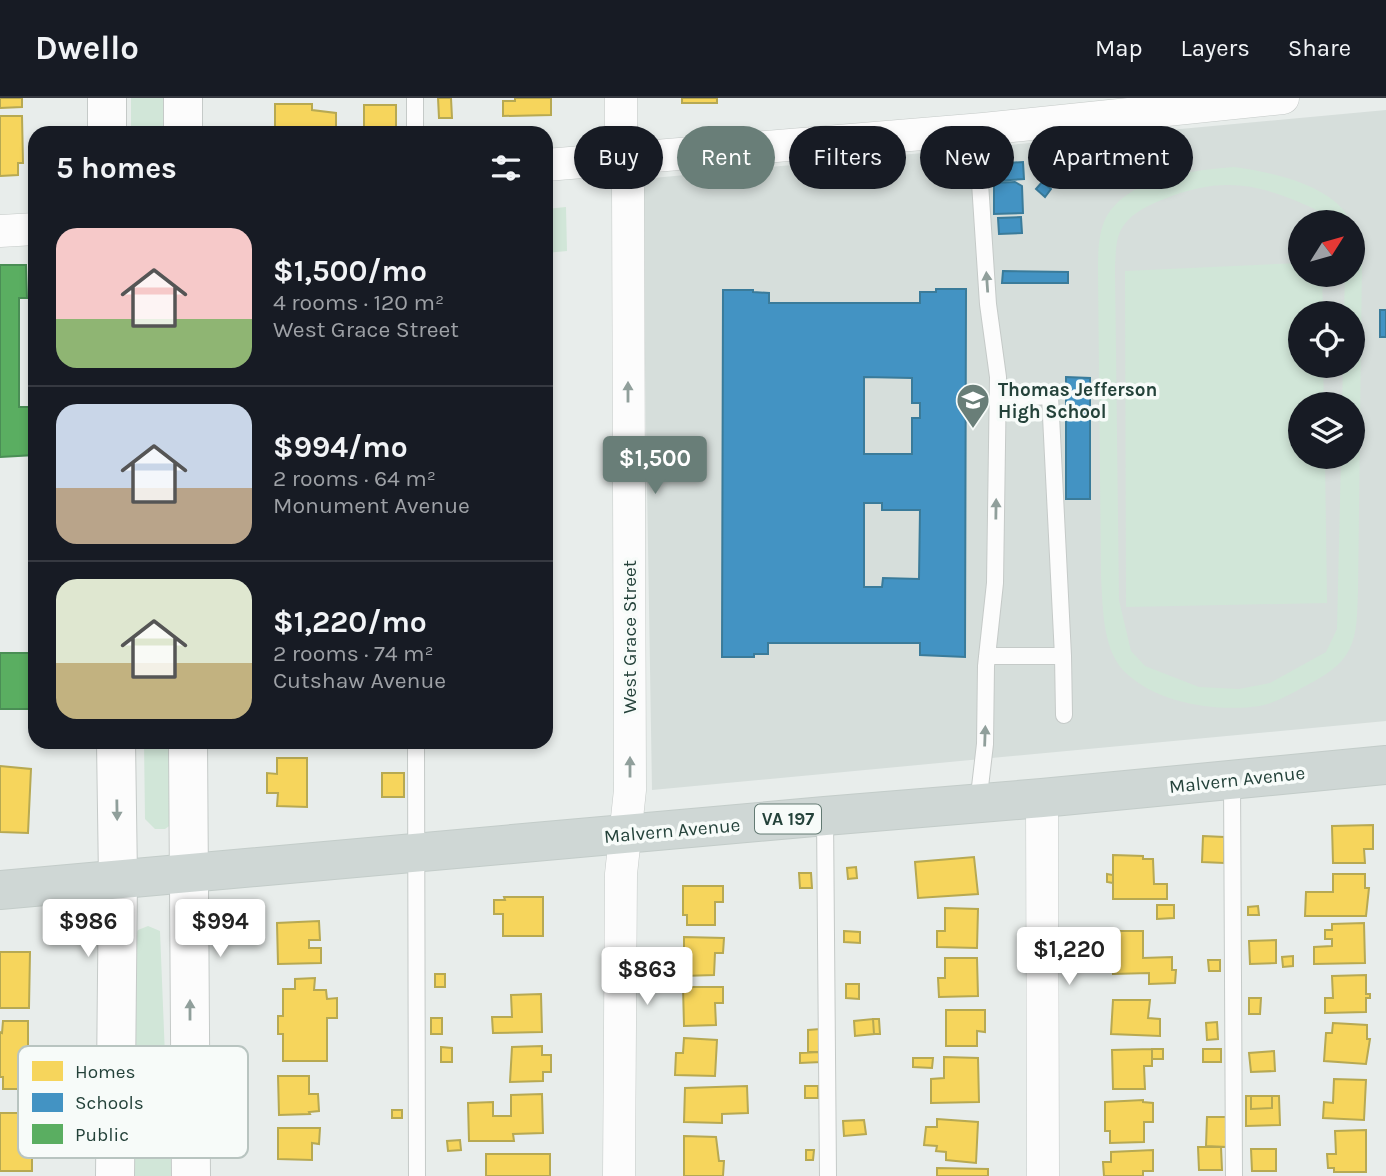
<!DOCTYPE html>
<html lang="en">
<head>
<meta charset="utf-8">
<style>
	:root { --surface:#171b24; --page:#20242c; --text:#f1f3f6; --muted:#9ea1a6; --line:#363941; --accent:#697e78 }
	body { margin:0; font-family:Karla,sans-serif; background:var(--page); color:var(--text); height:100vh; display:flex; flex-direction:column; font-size:26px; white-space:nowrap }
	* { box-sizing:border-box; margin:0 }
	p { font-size:23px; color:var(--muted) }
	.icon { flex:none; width:38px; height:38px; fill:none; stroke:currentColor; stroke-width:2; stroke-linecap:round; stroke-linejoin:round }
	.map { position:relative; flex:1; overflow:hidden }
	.details { position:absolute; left:28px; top:28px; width:525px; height:623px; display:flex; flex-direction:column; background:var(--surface); border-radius:21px; box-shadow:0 4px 10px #0003 }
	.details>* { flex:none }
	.hud { position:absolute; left:574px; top:28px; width:665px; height:63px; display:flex; gap:14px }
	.needle { width:46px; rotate:53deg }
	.buttons { position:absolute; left:1288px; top:112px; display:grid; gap:14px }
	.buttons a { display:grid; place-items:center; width:77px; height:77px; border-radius:50%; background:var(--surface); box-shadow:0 4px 10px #0003; font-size:35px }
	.price { position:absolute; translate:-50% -60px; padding:0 16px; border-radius:7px; background:#fff; color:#222; font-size:23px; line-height:46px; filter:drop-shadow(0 2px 4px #0008) }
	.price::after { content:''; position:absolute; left:50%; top:42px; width:21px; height:16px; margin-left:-10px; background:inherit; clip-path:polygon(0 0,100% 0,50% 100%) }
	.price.selected { background:var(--accent); color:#fff }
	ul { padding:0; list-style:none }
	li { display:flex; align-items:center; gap:21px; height:175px; padding:0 28px }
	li+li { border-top:2px solid var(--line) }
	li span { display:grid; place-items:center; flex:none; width:196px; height:140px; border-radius:21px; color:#555 }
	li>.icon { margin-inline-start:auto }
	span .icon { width:84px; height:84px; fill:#fffc; stroke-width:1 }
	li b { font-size:30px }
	h2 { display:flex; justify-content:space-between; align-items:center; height:84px; padding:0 28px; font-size:30px }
	.chip { padding:0 24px; border-radius:32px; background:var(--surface); box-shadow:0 4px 10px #0003; font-size:24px; line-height:63px }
	.chip.selected { background:var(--accent); color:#fff }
	header { display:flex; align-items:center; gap:42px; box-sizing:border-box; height:98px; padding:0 35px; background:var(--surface); border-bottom:2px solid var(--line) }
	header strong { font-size:33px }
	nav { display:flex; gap:38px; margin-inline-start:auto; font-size:24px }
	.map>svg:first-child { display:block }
	.built { fill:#d6dedb; fill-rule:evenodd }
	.green { fill:#d1e6d8 }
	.homes { fill:#f6d55c; stroke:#b7a952; stroke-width:2 }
	.schools { fill:#4393c3; stroke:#3a7b9a; stroke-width:2; fill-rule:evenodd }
	.public { fill:#5aae61; stroke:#4a8e55; stroke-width:2 }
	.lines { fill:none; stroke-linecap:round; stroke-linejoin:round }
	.service-casing { stroke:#c5cac8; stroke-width:18 }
	.minor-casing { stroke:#c5cac8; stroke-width:33 }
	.tertiary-casing { stroke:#c5cac8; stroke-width:40 }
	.primary-casing { stroke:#c3ccc9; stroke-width:40 }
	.service { stroke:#fcfcfc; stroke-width:16 }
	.minor { stroke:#fcfcfc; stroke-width:32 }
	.tertiary { stroke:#fcfcfc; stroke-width:38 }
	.primary { stroke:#cfd7d5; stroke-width:38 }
	.oneway { fill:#909f9b }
	.labels { text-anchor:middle; stroke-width:7; stroke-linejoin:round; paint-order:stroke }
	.shield { fill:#f7fbf9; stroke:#637a73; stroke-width:2 }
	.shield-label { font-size:18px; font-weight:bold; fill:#24423a }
	.poi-label { font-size:19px; font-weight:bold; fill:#24423a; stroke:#f7fbf9; text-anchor:start }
	.street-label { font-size:19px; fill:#24423a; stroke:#f7fbf9 }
	.key { fill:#f7fbf9; stroke:#b8c4c0; stroke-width:2 }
	.key-label { font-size:19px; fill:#24423a }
</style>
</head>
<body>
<header>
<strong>Dwello</strong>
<nav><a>Map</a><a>Layers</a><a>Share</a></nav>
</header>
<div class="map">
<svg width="1386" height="1078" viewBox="0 0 1386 1078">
	<rect width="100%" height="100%" fill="#e8edeb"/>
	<!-- built -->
	<path class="built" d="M1386,12V623L652,692L642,81ZM1300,124H1353V177H1300ZM1300,215H1353V268H1300ZM1300,306H1353V359H1300Z"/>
	<!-- green -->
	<path class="green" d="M131,0H173V35H131Z
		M1234,69C1271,74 1334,87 1351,124H1331C1324,114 1310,109 1299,104C1250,83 1214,81 1164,101C1149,107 1133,114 1124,127C1115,139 1116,155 1115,169L1119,502L1131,553L1145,568L1199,589L1239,591L1270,585L1326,554L1337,531L1341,359H1353V306H1342L1343,268H1353V215H1344L1345,177H1353V128L1362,163L1358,494C1357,513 1358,535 1349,552C1341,568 1324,578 1309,586C1294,594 1276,605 1260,608C1217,614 1160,606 1127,576C1102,554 1103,510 1101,479L1098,173C1098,157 1098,139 1104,124C1123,80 1192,72 1234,69Z
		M566,109L567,153L546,155V111Z
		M1300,165V177H1322L1323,215H1300V268H1323L1324,306H1300V359H1325L1327,505L1126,509L1125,173Z
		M144,644H176L172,726L165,731H155L145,721Z
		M148,828L160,833L165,958L178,1012L177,1078H133L131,845L138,832Z"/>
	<!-- homes -->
	<path class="homes" d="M0,0H22V9L0,10Z
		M438,0H451L452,20H439Z
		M515,0H551V17L503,18V3H515Z
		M682,0H717V5H682Z
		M275,6H312V12L336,15V35H275Z
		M364,7H396V31H364Z
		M0,18H22L23,65H18V77L0,78Z
		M285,644H311V647L285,648Z
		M277,660H307V709L277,708L278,695H267V675L277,676Z
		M0,668L31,671L28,735L0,734Z
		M382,675H404V699H382Z
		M1373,727V751H1364L1365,765H1333L1332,728Z
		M1203,738L1224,739V765L1202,764Z
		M1113,757L1143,758V761H1153L1154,786H1167V801H1113Z
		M974,759L978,796L918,800L915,764Z
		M856,769L857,780L848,781L847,770Z
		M799,775H811L812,790H800Z
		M1107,776L1113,777V785L1107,784Z
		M1333,776H1365V790H1369L1366,818H1305L1306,794H1333Z
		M683,788H723V804H715V827H687V817H683Z
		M504,799H543V838H503V816H494V802H505Z
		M1157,807H1174V820L1157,821Z
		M1258,808L1259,817H1248V809Z
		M945,810L978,811L977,850L937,849V833H945Z
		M319,823L320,842H309V850H321V865L278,866L277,825Z
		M1364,825L1365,865L1314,866V849L1332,848V841H1325V832H1332V826Z
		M844,833L860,834V845L844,844Z
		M1113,833H1143V860L1172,859V872H1176L1175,885L1149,886V875L1113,876Z
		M684,839L724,840L723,855H715L714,877L683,878L684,863H680V855L684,856Z
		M1276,842V865L1250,866L1249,843Z
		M0,854H30L29,910H0Z
		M1293,858V868L1283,869L1282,859Z
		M945,860H977L978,898L939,899L938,880H945Z
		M1208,862H1220V873H1209Z
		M435,876H445V889H435Z
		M1366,877V896H1370V900H1366V914L1325,915V900H1333L1332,878Z
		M315,880L314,892H326L327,901L337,900V920H327V963H283V936H278V918H283V891H295V881Z
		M846,886H859V901L846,900Z
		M683,889H723V905H715L716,927L684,928Z
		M541,896L542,934L493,935L492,919H512L511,897Z
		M1249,900H1261L1260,916H1249Z
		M1113,902H1150L1148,920L1160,921V938L1111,936Z
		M946,912H985V934L977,933V948H946Z
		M431,920H442V936H431Z
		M873,921L874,936L855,938L854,923Z
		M873,921H879L880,936H874Z
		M3,923H28V991H3V979H0V934L2,935Z
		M1217,924L1218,941L1207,942L1206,925Z
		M1333,925L1367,927V941H1370L1366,966L1324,963L1326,935H1332Z
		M820,931V954H808V932Z
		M684,940L717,942L715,978L675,977L676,955H683Z
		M542,948V957H551V974H543V983L510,984L512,949Z
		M441,949L452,950V964H441Z
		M1152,951V968H1144L1145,991H1113L1112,952Z
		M1152,951H1163V961H1152Z
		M1203,951H1221V964H1203Z
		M1274,953L1275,973L1251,974L1249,955Z
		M820,954L821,964L800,965V955Z
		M944,959L978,960L979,1004L931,1005V981L944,980Z
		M913,960H933L932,970L913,969Z
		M278,978H309V996H318L319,1013L309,1014L310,1016L279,1017Z
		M1334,981L1366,982L1364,1022L1323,1020L1324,1004L1333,1005Z
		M747,988L748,1015L722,1016V1025L684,1024L685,990Z
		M805,988H818V1000H805Z
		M542,996L543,1035L513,1036L514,1043H469L468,1005L493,1004V1018H511V997Z
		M1246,998H1251V1011L1272,1010V998H1279L1280,1027L1246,1028Z
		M1251,998H1272V1010L1251,1011Z
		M1143,1002V1004L1153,1005V1024H1144V1044L1110,1045V1033H1105V1004Z
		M392,1012H402V1020H392Z
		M0,1015H18V1029H32V1073H0Z
		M1207,1019H1228L1227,1049L1206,1048Z
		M937,1021L978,1024L976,1065L946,1062V1054L936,1053L937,1048L924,1047L926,1029H937Z
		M864,1022L866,1036L844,1038L843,1023Z
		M278,1030H320L319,1046L312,1045V1062L278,1061Z
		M1366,1032V1074H1334V1070H1328L1327,1056H1336L1335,1033Z
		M684,1038L716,1039L719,1063H724L723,1078H684Z
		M460,1042L461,1052L448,1053L447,1043Z
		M1198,1049H1221L1222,1072H1199Z
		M1251,1051H1276V1073H1252Z
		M806,1052H814L813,1062H806Z
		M1153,1052V1073H1143V1078H1104L1103,1064H1111V1054Z
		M486,1056H550V1078H486Z
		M937,1070L988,1071V1078H937Z"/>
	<!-- schools -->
	<path class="schools" d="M1094,63L1096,76L1071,79L1070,65Z
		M1023,64L1024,81L995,83L994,66Z
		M1015,84L1022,88L1023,115L994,116V85Z
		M1042,84L1051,91L1045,99L1036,91Z
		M1021,119L1022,135L999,136L998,120Z
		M1003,173L1068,174V185H1002Z
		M936,191H966L965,559L920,557V545H768V556H754V559H722L723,192H753V194L769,195V205H920V194H936ZM864,279L912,280V305H920V320H912V356H864ZM864,405H882V412H920L919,481L883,480L882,489H864Z
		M1380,212H1386V239H1380Z
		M1066,279L1090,280V401H1066Z"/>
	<!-- public -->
	<path class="public" d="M0,167H26L27,200H19V309H35V357L0,359Z
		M0,555H35V611H0Z"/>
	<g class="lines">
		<defs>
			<path id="service" d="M415,0V35
				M987,558H1063L1050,298L997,301
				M1063,558L1064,617
				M416,644L417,1078
				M1232,681L1234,1078
				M978,706L985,646L986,568L995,485L998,279L988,206L980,85L983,31
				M825,718L828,1078"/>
			<path id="minor" d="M546,67L983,31L1283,0
				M0,133L35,131
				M1042,700L1043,1078
				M619,1078L621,776L630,692L628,87L621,37V0"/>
			<path id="tertiary" d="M107,0V35
				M183,35V0
				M188,644L191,1078
				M115,1078L118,780L116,644"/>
			<path id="primary" d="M0,792L825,718L1042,700L1386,667"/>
		</defs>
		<!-- service casing -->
		<use href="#service" class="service-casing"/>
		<!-- minor casing -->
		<use href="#minor" class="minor-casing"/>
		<!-- tertiary casing -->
		<use href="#tertiary" class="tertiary-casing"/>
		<!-- primary casing -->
		<use href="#primary" class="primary-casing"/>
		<!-- service -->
		<use href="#service" class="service"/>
		<!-- minor -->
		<use href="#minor" class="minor"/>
		<!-- tertiary -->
		<use href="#tertiary" class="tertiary"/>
		<!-- primary -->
		<use href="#primary" class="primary"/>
	</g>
	<!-- one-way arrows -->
	<defs><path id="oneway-solid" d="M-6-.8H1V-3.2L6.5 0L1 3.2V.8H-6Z" transform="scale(1.75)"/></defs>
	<g class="oneway">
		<use href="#oneway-solid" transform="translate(987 184) rotate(-94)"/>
		<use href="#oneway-solid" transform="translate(628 294) rotate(-90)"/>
		<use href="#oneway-solid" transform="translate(996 411) rotate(-89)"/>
		<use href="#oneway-solid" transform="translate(985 638) rotate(-88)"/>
		<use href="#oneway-solid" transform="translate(630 669) rotate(-90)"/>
		<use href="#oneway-solid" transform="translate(117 712) rotate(89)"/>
		<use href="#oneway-solid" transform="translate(190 912) rotate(-90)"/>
	</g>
	<!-- icons -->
	<defs>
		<symbol id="school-pin" viewBox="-11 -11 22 30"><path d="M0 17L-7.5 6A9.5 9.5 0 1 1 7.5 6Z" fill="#697e78" stroke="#f7fbf9"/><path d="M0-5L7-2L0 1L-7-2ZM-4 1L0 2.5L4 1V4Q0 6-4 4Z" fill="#fff"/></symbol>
	</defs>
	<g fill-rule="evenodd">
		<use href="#school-pin" x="954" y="283" width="38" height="52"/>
	</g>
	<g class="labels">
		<!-- shield labels -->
		<rect class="shield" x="755" y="706.5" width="66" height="29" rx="5"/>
		<g class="shield-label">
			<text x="788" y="727">VA 197</text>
		</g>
		<!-- poi labels -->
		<g class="poi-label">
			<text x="998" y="298">Thomas Jefferson<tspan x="998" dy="22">High School</tspan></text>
		</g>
		<!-- street labels -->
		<g class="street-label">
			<text transform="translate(629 539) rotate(-90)" y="7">West Grace Street</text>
			<text transform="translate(1237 681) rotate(-6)" y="7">Malvern Avenue</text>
			<text transform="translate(672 732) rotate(-5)" y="7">Malvern Avenue</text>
		</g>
	</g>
	<!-- legend -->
	<rect x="18" y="948" width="230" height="112" rx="10" class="key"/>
	<rect x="32" y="963" width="31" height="20" fill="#f6d55c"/>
	<rect x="32" y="995" width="31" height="19" fill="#4393c3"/>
	<rect x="32" y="1026" width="31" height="20" fill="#5aae61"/>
	<g class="key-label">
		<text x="75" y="980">Homes</text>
		<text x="75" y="1011">Schools</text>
		<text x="75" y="1043">Public</text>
	</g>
</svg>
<div class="buttons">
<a><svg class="needle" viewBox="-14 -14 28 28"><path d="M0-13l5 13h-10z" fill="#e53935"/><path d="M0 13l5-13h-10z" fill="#9ea1a6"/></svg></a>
<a><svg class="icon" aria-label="locate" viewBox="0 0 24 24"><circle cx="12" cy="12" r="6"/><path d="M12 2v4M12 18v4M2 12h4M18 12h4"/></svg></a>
<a><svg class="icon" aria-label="layers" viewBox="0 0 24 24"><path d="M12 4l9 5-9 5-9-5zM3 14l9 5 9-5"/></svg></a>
</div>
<b class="price selected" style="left:655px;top:398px">$1,500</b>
<b class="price" style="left:88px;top:861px">$986</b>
<b class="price" style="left:220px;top:861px">$994</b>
<b class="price" style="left:1069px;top:889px">$1,220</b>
<b class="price" style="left:647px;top:909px">$863</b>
<div class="hud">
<a class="chip">Buy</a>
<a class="chip selected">Rent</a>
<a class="chip">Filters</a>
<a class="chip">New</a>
<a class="chip">Apartment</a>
</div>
<section class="details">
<h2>5 homes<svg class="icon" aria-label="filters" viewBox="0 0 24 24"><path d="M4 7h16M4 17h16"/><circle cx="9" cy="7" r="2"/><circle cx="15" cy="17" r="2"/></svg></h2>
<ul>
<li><span style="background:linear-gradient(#f6c9c9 65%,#8fb573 0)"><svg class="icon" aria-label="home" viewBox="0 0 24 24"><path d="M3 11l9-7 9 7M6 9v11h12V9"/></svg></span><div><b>$1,500/mo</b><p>4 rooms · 120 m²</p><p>West Grace Street</p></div></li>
<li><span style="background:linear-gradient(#c9d6e8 60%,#b9a48a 0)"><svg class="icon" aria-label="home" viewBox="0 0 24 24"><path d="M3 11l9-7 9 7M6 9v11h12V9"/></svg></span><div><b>$994/mo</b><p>2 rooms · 64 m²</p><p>Monument Avenue</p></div></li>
<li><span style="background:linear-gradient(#dfe7d0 60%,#c2b280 0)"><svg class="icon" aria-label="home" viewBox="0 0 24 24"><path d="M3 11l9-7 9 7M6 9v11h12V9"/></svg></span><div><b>$1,220/mo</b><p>2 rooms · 74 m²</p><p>Cutshaw Avenue</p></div></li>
</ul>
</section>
</div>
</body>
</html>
